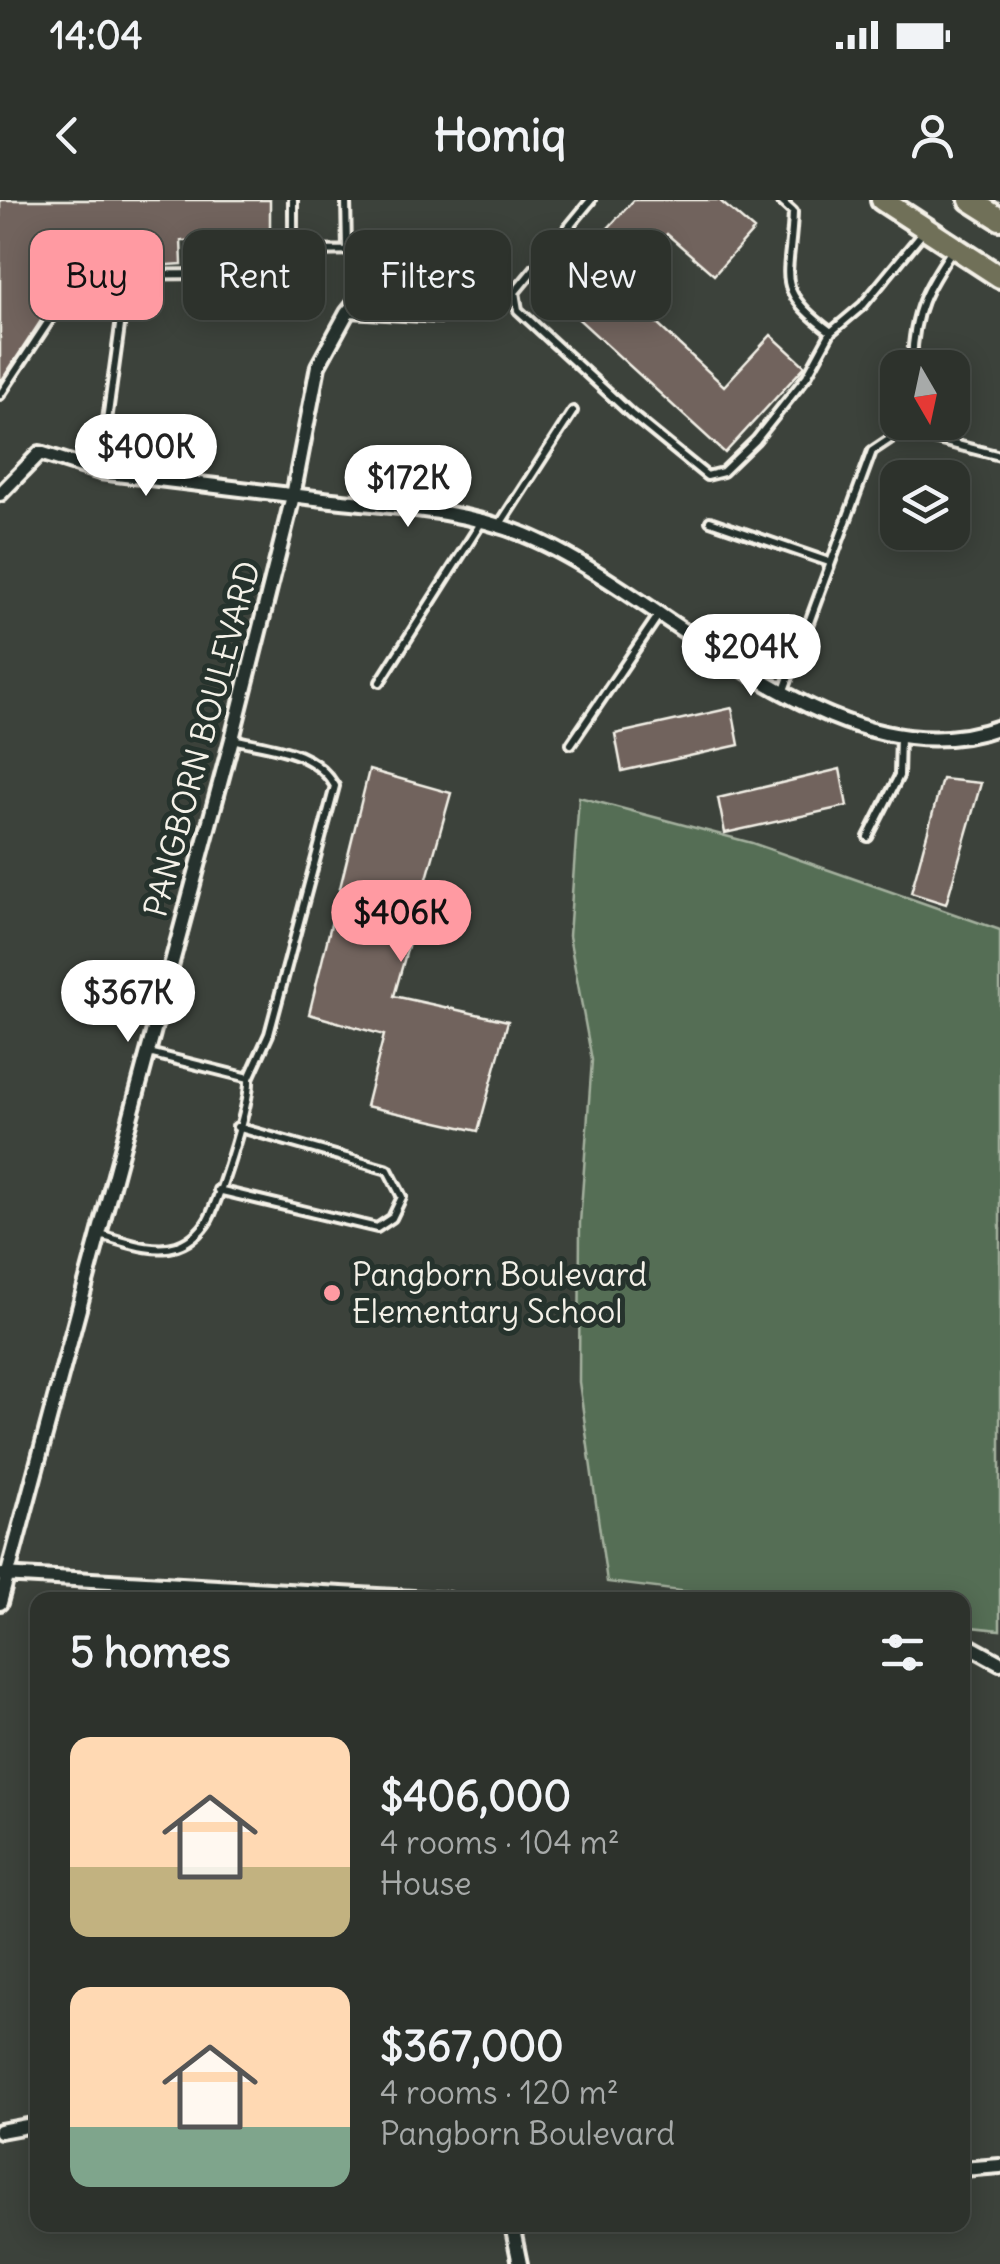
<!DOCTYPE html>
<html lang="en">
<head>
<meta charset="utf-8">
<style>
	:root { --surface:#2d322c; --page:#353a34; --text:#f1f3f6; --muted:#a7aaa9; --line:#484d48; --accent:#ff9aa2 }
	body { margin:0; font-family:Delius,sans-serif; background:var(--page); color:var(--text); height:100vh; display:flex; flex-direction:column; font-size:38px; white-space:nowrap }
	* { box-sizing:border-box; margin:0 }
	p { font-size:32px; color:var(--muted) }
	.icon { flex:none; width:55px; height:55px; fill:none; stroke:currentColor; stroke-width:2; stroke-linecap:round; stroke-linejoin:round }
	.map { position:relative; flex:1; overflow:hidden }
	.panel { position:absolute; left:30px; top:1392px; width:940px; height:640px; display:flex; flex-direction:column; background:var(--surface); border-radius:20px; box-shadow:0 5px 25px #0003,0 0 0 2px var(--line) }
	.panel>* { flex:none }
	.guide { position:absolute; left:30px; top:30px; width:940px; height:90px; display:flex; gap:20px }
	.needle { width:65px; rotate:171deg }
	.buttons { position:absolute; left:880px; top:150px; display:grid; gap:20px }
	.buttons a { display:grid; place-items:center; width:90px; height:90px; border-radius:20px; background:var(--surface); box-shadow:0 5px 25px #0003,0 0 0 2px var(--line); font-size:50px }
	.price { position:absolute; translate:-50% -85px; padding:0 22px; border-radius:35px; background:#fff; color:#222; font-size:32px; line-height:65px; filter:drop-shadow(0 2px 5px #0008) }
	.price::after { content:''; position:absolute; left:50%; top:60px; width:30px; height:22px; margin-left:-15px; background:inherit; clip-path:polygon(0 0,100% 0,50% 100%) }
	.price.on { background:var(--accent); color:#111 }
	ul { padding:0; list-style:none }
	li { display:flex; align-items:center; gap:30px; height:250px; padding:0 40px }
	li span { display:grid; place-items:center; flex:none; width:280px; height:200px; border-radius:20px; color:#555 }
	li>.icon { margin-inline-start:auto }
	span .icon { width:120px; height:120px; fill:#fffc; stroke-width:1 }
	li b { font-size:42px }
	h2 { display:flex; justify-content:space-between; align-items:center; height:120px; padding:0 40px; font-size:42px }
	.pill { padding:0 35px; border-radius:20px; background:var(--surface); box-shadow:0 5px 25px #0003,0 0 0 2px var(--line); font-size:35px; line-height:90px }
	.pill.on { background:var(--accent); color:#111 }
	.status { display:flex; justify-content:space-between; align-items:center; height:70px; padding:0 50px; background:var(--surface); direction:ltr }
	.status svg { height:28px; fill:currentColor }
	header { display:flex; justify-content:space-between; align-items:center; height:130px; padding:0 40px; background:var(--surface); font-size:45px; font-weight:800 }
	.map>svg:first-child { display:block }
	.green { fill:#546e55; stroke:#a4b09e; stroke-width:2.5 }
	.building { fill:#71645d; stroke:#f4f1e8; stroke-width:2.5 }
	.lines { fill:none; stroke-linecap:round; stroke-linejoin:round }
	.lane-casing { stroke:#f4f1e8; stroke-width:14 }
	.street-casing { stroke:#f4f1e8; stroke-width:20 }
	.primary-casing { stroke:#f4f1e8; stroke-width:28 }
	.lane { stroke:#26332d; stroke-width:6 }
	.street { stroke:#26332d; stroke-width:12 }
	.primary { stroke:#706f59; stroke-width:20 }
	.poi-dot { fill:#ff9aa2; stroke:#26332d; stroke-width:4 }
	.labels { text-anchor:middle; stroke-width:10; stroke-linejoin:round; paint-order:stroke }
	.street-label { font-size:32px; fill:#f4f1e8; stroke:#26332d }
	.poi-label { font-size:32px; fill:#f4f1e8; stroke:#26332d; text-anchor:start }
</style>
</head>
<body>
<div class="status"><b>14:04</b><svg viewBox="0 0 49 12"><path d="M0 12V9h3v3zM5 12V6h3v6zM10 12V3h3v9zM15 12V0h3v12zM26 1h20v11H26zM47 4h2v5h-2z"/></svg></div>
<header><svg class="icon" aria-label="back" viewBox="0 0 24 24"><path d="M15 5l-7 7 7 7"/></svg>Homiq<svg class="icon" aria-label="person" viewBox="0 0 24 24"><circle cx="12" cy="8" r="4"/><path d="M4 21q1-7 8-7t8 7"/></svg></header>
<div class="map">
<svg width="1000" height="2064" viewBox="0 0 1000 2064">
	<rect width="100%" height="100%" fill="#3c423b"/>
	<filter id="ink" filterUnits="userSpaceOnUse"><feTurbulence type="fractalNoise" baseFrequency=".01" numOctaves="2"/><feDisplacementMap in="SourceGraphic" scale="20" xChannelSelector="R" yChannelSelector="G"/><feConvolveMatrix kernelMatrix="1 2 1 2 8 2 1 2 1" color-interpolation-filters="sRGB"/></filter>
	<g filter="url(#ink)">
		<!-- green -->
		<path class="green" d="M579,597L752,643L1000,730V1430L963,1426L962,1400H754L607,1382L579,1182L580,1023L592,860L569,736Z"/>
		<!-- building -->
		<path class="building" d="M0,0H270V39L181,41L182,64L124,68L122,44L56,42V98L0,183Z
			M634,0H719L754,30L714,75L667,34L617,87L724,186L771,135L805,166L725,253L549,92Z
			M732,508L739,545L622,571L615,534Z
			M840,569L847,606L725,633L718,598Z
			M369,570L451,593L394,796L508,821L478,931L366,906L384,835L309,814Z
			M942,579L981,583L946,704L911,693Z"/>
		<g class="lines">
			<defs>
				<path id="lane" d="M346,0L347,50
					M591,0L515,92L518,110L631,214L707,276L723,272L756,240L807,176L831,132L863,105L924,31
					M780,0L793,12C791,78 771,88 831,132
					M293,51V0
					M348,113L441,118
					M912,161C914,111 925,90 953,49
					M0,195L72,86L95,75L212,74L259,52L360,50
					M100,272L122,111
					M710,321L829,362
					M500,324L573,211
					M380,482L481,323
					M783,493L872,251L896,235L910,233L1000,256
					M571,544L658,416
					M868,637L899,576L900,535
					M149,853L249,878L269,834L335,586C313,549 271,548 232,539
					M218,990L377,1028L392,1018L402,997L388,970L237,927
					M100,1035C123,1041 153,1054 177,1046C192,1041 205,1028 211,1014C222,988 251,902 249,878"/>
				<path id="street" d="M0,294L40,253L100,272C177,281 255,291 332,300C398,307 464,310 525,335C666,393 834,588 1000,527
					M2,1375L449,1400
					M0,1403L232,539L293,296L318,166L347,113L371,83L374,71L360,50
					M962,1442L1000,1463
					M0,1931L38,1924
					M962,1969L1000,1966
					M512,2025L520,2064"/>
				<path id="primary" d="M882,0L1000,77
					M970,0L1000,19"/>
			</defs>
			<!-- lane casing -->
			<use href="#lane" class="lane-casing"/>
			<!-- street casing -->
			<use href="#street" class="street-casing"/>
			<!-- primary casing -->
			<use href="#primary" class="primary-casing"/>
			<!-- lane -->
			<use href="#lane" class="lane"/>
			<!-- street -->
			<use href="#street" class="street"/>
			<!-- primary -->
			<use href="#primary" class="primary"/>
		</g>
	</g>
	<!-- markers -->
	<circle class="poi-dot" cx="332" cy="1093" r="10"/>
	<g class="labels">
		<!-- street labels -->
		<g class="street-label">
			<text transform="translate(202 539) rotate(-75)" y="11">PANGBORN BOULEVARD</text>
		</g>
		<!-- poi labels -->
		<g class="poi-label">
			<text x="352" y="1086">Pangborn Boulevard<tspan x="352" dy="37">Elementary School</tspan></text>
		</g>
	</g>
</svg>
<div class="buttons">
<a><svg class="needle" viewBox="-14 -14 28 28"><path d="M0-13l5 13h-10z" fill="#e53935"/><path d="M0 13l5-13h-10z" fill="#a7aaa9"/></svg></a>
<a><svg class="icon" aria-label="layers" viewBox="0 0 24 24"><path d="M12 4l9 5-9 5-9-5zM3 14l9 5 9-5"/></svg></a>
</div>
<b class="price" style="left:146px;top:299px">$400K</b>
<b class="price" style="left:408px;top:330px">$172K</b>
<b class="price" style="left:751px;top:499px">$204K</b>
<b class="price on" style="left:401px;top:765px">$406K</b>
<b class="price" style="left:128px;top:845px">$367K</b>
<div class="guide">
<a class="pill on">Buy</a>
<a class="pill">Rent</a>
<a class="pill">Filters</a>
<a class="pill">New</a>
</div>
<section class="panel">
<h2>5 homes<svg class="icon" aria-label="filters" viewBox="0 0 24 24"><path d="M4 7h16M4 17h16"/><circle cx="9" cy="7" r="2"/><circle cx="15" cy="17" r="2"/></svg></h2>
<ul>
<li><span style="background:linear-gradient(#ffd9b3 65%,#c2b280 0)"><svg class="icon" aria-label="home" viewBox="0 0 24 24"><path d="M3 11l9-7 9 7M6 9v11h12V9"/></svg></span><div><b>$406,000</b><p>4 rooms · 104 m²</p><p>House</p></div></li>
<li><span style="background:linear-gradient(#ffd9b3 70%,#7fa58c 0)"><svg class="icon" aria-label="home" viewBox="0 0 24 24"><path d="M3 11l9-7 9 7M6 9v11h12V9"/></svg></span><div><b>$367,000</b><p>4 rooms · 120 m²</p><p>Pangborn Boulevard</p></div></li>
</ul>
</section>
</div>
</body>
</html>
